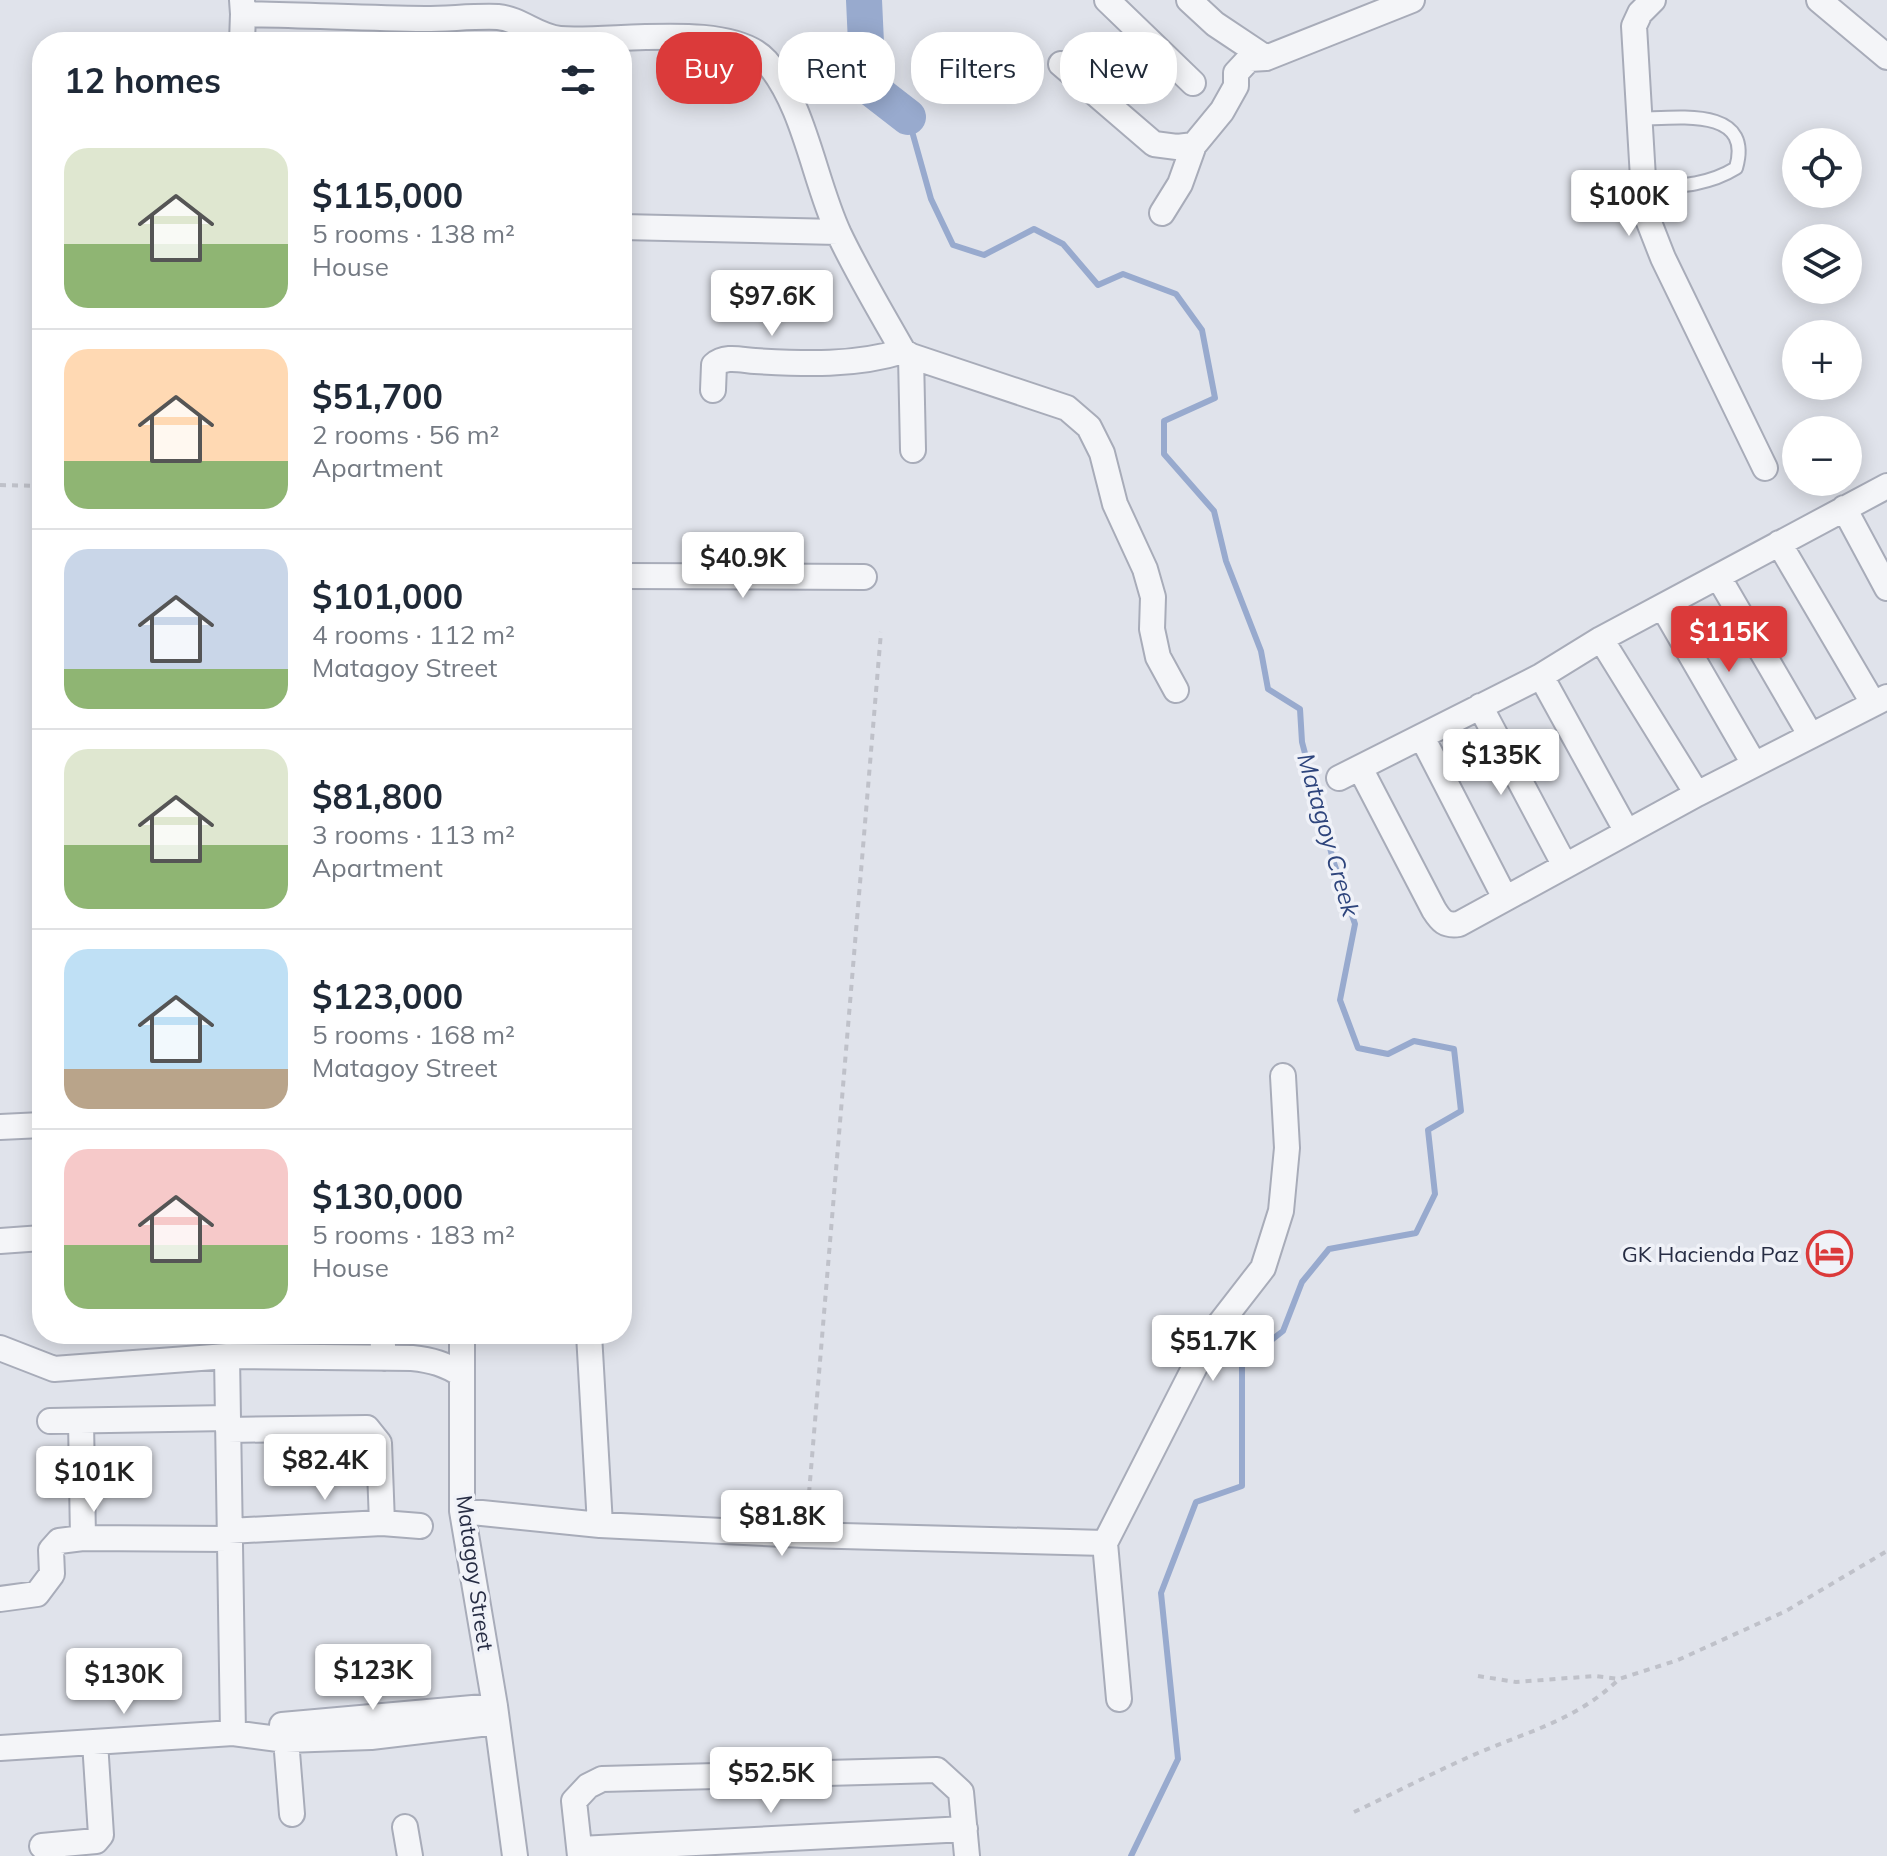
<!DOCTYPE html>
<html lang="en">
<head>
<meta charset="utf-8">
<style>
	:root { --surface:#fff; --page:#f6f6f7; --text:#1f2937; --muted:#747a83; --line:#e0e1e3; --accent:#db3a3a }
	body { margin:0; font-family:Mulish,sans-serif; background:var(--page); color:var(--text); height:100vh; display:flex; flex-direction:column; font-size:30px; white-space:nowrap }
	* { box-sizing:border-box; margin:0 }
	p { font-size:26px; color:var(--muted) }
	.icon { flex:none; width:44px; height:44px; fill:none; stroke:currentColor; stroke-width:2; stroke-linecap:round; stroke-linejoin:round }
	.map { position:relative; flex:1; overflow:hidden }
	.side { position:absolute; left:32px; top:32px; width:600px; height:1312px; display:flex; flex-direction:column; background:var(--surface); border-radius:32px; box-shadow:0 4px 20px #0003 }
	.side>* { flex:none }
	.guide { position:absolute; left:656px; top:32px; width:760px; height:72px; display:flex; gap:16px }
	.fabs { position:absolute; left:1782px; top:128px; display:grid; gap:16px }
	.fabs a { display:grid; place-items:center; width:80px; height:80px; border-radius:50%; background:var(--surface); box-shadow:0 4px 20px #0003; font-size:40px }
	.price { position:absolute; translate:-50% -68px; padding:0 18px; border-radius:8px; background:#fff; color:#222; font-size:26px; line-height:52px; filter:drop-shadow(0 2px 4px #0008) }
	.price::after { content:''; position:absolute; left:50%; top:48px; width:24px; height:18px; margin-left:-12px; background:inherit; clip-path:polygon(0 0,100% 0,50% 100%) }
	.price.on { background:var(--accent); color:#fff }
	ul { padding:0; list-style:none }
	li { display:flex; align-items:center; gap:24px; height:200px; padding:0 32px }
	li+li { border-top:2px solid var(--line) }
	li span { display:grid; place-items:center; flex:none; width:224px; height:160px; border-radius:24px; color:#555 }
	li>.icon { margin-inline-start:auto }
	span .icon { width:96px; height:96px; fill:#fffc; stroke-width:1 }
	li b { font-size:34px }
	h2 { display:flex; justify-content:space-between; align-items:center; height:96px; padding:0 32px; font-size:34px }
	.pill { padding:0 28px; border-radius:32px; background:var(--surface); box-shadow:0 4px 20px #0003; font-size:28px; line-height:72px }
	.pill.on { background:var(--accent); color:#fff }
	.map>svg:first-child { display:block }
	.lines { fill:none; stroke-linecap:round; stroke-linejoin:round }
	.stream { stroke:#98aace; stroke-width:6 }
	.river { stroke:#98aace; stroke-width:36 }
	.service-casing { stroke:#a8acb9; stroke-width:16 }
	.minor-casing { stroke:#a8acb9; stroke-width:28 }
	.path { stroke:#bfc1c9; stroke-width:4; stroke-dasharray:6 6; stroke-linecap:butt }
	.service { stroke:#f4f5f8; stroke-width:12 }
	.minor { stroke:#f4f5f8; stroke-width:24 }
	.labels { text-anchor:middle; stroke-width:7; stroke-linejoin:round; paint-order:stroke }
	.poi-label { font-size:22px; fill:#272d44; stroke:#f0f2f8; text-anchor:end }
	.street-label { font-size:22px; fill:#272d44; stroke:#f0f2f8 }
	.water-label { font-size:24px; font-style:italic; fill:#2d447c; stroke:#f0f2f8 }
</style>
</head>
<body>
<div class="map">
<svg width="1887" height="1856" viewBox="0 0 1887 1856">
	<rect width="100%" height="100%" fill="#e0e3eb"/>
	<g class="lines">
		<!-- stream -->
		<path class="stream" d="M908,117L931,199L953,245L984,255L1034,229L1063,244L1098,285L1123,274L1176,294L1202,330L1215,398L1164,421V454L1214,511L1226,561L1261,651L1268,689L1300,709L1302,742L1334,863L1355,924L1340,1000L1358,1048L1388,1054L1414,1041L1454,1049L1461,1111L1428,1130L1435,1194L1416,1233L1329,1249L1302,1282L1283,1331L1242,1363V1486L1196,1502L1161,1593L1178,1759L1131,1856"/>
		<!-- river -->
		<path class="river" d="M864,0L868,86L908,117"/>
		<defs>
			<path id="service" d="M1639,119C1676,118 1754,106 1736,168C1707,186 1677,186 1643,188"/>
			<path id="minor" d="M242,0L243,14C303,15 364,18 425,19C449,19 474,16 498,17C521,19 537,37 560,39C612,43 731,21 766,61C805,105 814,181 839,234C858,274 881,312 903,351L911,356L1067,408L1089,427L1102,453L1115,504L1145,569L1153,597L1152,629L1158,657L1176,690
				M1107,0L1193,83
				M1189,0L1215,24L1266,58L1412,0
				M1653,0L1640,13L1634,26L1645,212L1663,258L1765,468
				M1819,0L1887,57
				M242,42L243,14
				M1061,64L1154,144L1177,147L1194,145L1222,111L1236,86V73L1249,59L1266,58
				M1162,213L1180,184L1194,145
				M622,227L838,232
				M911,356L913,450
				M713,390L714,365C725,355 741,360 755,361C804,364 856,366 903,351
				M1844,508L1887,588
				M1779,543L1873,703
				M622,576L864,577
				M1719,578L1811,736
				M1663,607L1754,764
				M1601,639L1697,794
				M1541,676L1627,832
				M1480,706L1565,866
				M1422,737L1505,898
				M1360,768L1434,910C1441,921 1445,926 1459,924L1697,794L1887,697
				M1339,778L1541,676L1601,639L1887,486
				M0,1127L42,1125
				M0,1241L42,1238
				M382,1334L384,1358
				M589,1334L600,1525
				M0,1348L54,1369L227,1356L412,1358C431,1360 446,1364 462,1375V1511L495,1706L515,1856
				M227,1356L233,1733
				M462,1375V1334
				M50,1421L228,1418
				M81,1421L83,1538
				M228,1430L367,1428L379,1443L382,1523
				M462,1511L600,1525L805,1535L1105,1543
				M229,1531L382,1523L420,1526
				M0,1599L37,1594L52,1574L51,1550L59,1541L83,1538L229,1539
				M1119,1699L1105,1543L1211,1335L1263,1268L1281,1211L1287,1148L1283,1076
				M282,1725L495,1706
				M285,1727L292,1814
				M0,1748L233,1733L286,1740L371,1737L497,1722
				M405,1827L410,1856
				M42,1846L96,1841L101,1835L95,1742
				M580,1849L965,1829
				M580,1856L574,1801L588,1786L602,1779L937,1770L961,1792L967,1856"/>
		</defs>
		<!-- service casing -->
		<use href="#service" class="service-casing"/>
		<!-- minor casing -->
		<use href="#minor" class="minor-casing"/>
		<!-- path -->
		<path class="path" d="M0,485L42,486
			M807,1517L881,632
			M1478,1676L1516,1682L1595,1676L1619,1679L1678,1660L1786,1611L1887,1551
			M1354,1812C1395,1793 1436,1771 1478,1753C1529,1731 1577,1720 1619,1679"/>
		<!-- service -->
		<use href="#service" class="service"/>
		<!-- minor -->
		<use href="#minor" class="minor"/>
	</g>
	<!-- icons -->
	<defs>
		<symbol id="hotel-ring" viewBox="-11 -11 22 22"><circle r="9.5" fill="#f0f2f8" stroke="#db3a3a" stroke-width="1.5"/><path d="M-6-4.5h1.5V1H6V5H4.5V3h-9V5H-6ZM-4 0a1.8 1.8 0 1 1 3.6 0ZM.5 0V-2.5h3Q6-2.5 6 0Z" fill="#db3a3a"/></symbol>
	</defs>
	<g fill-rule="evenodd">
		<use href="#hotel-ring" x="1804" y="1228" width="51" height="51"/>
	</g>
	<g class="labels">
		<!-- poi labels -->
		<g class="poi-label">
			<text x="1799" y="1262">GK Hacienda Paz</text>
		</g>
		<!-- street labels -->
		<g class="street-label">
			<text transform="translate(475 1573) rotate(82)" y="8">Matagoy Street</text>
		</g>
		<!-- water labels -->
		<g class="water-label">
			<text transform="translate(1328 835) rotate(74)" y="8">Matagoy Creek</text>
		</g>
	</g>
</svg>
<div class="fabs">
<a><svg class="icon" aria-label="locate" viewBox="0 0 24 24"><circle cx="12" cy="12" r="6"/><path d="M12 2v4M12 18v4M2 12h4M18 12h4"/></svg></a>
<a><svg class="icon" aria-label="layers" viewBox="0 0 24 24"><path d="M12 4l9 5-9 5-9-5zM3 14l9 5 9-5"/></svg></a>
<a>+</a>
<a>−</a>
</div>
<b class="price" style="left:1629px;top:238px">$100K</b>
<b class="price" style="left:772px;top:338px">$97.6K</b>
<b class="price" style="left:743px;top:600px">$40.9K</b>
<b class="price on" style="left:1729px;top:674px">$115K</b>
<b class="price" style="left:1501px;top:797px">$135K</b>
<b class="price" style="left:1213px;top:1383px">$51.7K</b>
<b class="price" style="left:325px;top:1502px">$82.4K</b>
<b class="price" style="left:94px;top:1514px">$101K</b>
<b class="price" style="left:782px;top:1558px">$81.8K</b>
<b class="price" style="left:373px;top:1712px">$123K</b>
<b class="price" style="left:124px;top:1716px">$130K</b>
<b class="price" style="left:771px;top:1815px">$52.5K</b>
<div class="guide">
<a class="pill on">Buy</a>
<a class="pill">Rent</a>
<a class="pill">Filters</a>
<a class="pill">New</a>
</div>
<section class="side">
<h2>12 homes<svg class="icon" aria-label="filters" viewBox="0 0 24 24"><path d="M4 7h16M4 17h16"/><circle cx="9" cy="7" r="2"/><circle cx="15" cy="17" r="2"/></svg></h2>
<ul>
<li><span style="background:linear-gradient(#dfe7d0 60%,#8fb573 0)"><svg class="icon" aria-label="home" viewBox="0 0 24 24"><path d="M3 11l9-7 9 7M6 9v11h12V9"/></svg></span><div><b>$115,000</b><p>5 rooms · 138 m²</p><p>House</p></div></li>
<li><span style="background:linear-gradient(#ffd9b3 70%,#8fb573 0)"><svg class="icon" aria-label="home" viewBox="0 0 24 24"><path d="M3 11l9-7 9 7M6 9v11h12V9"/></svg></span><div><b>$51,700</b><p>2 rooms · 56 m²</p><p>Apartment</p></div></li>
<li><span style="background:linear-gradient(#c9d6e8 75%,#8fb573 0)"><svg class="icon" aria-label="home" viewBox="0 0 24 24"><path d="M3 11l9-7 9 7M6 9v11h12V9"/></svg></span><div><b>$101,000</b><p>4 rooms · 112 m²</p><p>Matagoy Street</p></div></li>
<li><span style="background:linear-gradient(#dfe7d0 60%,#8fb573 0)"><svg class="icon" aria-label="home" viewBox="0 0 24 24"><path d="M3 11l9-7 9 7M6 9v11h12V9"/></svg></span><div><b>$81,800</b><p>3 rooms · 113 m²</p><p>Apartment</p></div></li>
<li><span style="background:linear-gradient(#bfe0f5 75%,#b9a48a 0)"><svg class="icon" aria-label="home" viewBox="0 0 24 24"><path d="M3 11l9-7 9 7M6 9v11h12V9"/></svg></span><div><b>$123,000</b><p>5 rooms · 168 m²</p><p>Matagoy Street</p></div></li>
<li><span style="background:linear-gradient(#f6c9c9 60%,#8fb573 0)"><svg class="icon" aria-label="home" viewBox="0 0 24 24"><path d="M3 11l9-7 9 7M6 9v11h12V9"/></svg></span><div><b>$130,000</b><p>5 rooms · 183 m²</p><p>House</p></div></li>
</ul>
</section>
</div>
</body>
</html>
